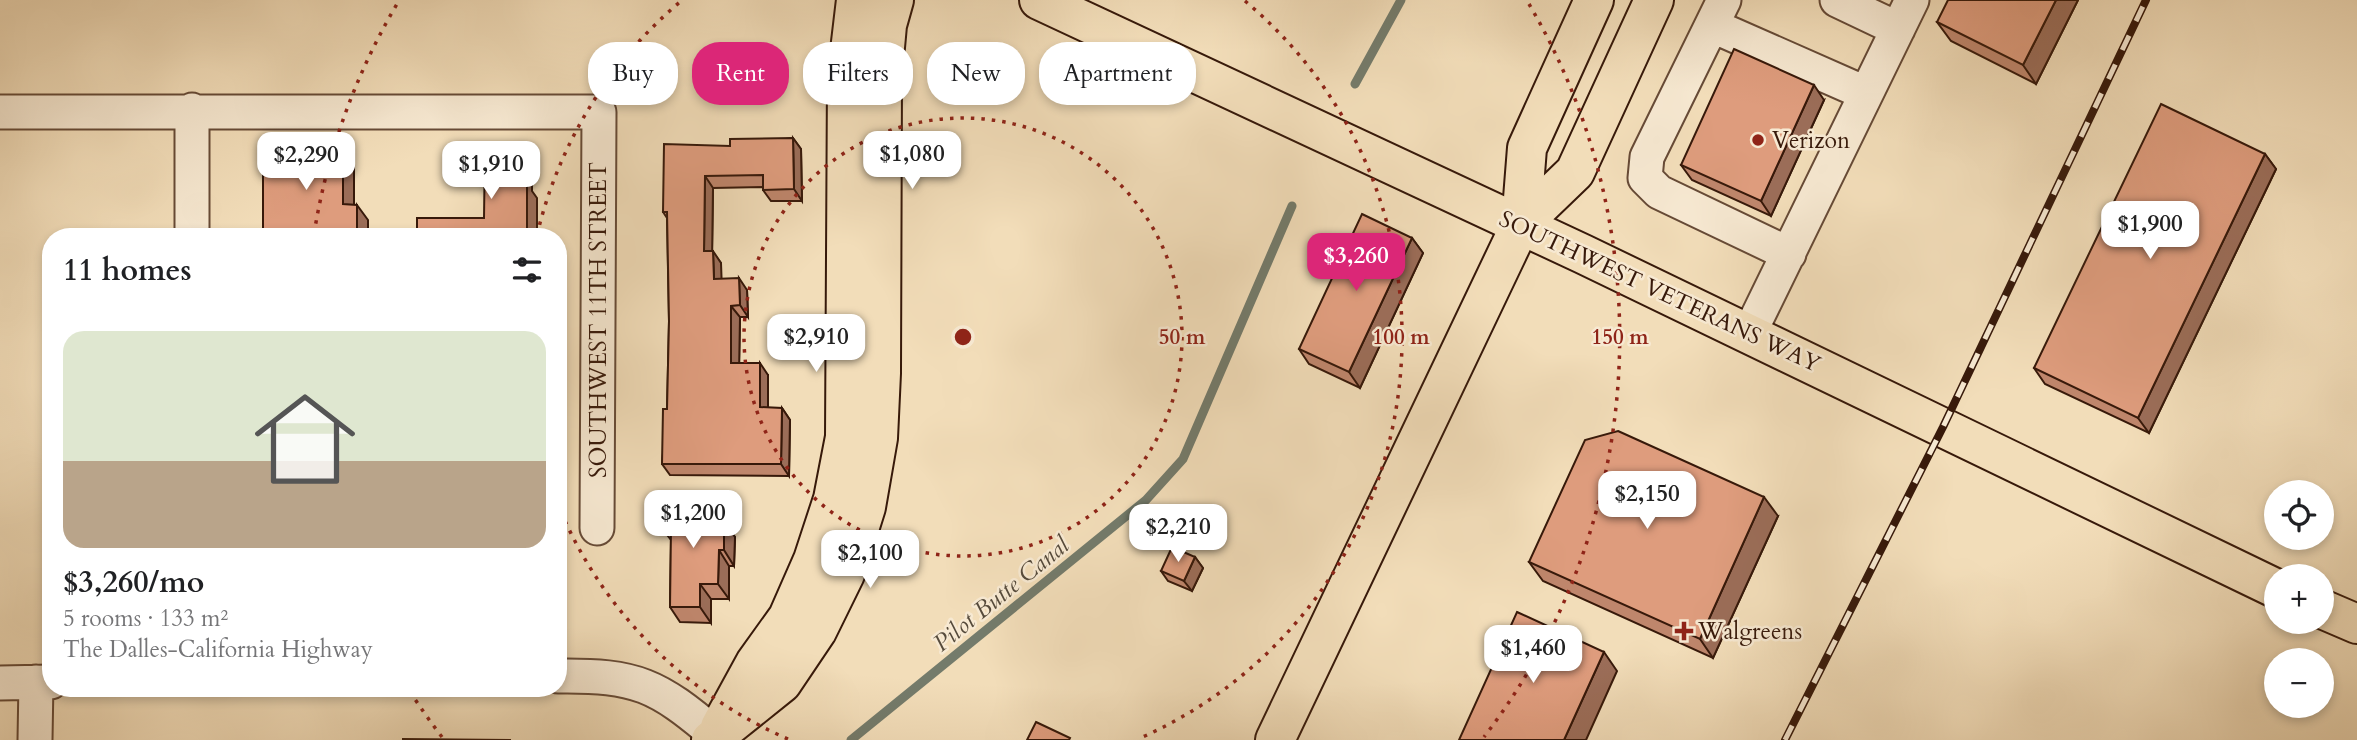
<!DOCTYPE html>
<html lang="en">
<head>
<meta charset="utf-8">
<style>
	:root { --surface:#fff; --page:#f6f6f6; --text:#202124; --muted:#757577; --line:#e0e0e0; --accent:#db2777 }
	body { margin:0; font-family:Cardo,serif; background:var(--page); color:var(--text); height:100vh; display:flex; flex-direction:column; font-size:26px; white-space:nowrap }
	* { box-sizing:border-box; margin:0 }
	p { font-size:23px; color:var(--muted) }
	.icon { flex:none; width:38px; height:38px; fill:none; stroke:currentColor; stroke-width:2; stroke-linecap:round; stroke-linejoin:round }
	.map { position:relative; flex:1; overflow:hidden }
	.drawer { position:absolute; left:42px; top:228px; width:525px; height:469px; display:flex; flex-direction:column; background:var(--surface); border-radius:28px; box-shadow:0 4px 10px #0003 }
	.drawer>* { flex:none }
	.hud { position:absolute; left:588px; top:42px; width:665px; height:63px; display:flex; gap:14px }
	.buttons { position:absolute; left:2264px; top:480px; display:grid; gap:14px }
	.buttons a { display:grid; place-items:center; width:70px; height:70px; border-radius:50%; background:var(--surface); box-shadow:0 4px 10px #0003; font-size:35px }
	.price { position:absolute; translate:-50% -60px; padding:0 16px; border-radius:14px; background:#fff; color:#222; font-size:23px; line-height:46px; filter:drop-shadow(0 2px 4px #0008) }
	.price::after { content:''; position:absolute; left:50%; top:42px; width:21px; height:16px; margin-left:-10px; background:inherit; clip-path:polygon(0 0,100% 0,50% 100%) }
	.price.on { background:var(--accent); color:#fff }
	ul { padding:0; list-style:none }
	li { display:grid; align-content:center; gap:14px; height:371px; padding:0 21px }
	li+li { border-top:2px solid var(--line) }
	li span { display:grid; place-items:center; height:217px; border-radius:21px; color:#555 }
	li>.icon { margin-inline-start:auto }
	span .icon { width:126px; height:126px; fill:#fffc; stroke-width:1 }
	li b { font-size:30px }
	h2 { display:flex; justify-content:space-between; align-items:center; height:84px; padding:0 21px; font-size:30px }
	.pill { padding:0 24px; border-radius:28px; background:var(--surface); box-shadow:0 4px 10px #0003; font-size:24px; line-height:63px }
	.pill.on { background:var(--accent); color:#fff }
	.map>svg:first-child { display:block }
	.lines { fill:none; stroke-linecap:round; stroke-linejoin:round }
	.stream { stroke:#747b6b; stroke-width:9 }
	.minor-casing { stroke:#664a36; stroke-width:37 }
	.major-casing { stroke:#37190a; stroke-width:42 }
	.highway-casing { stroke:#37190a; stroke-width:42 }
	.minor { stroke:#f7e9d2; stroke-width:33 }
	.major { stroke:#f2ddb9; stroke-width:38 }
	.highway { stroke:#f2ddb9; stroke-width:38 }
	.rail-casing { stroke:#37190a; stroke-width:8 }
	.rail { stroke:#f7e9d2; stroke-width:5; stroke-dasharray:16; stroke-linecap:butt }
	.wall { fill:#bf866c; stroke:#37190a; stroke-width:2 }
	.shaded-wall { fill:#9b6d58; stroke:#37190a; stroke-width:2 }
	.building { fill:#de9c7d; stroke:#37190a; stroke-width:2 }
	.ring { fill:none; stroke:#8f2418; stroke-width:3.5; stroke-dasharray:3.5 7 }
	.poi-dot { fill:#8f2418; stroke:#f7e9d2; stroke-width:2.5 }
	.labels { text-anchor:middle; stroke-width:5; stroke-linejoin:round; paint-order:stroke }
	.poi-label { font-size:23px; fill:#37190a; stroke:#f7e9d2; text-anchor:start }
	.street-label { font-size:23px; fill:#37190a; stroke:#f7e9d2 }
	.water-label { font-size:24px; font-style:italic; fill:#554a3b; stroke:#f7e9d2 }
	.centre { fill:#8f2418; stroke:#f7e9d2; stroke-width:3.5 }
	.ring-label { font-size:21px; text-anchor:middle; font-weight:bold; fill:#8f2418; stroke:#f7e9d2; stroke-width:5; stroke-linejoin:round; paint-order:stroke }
</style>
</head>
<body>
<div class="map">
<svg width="2357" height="740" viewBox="0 0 2357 740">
	<rect width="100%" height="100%" fill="#f2ddb9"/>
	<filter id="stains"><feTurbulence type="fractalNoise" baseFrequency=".00286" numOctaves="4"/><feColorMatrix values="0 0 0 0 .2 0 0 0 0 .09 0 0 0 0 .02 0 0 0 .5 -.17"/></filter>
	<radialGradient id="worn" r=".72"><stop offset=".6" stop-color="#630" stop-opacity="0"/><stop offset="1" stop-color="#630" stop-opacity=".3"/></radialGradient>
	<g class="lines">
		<!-- stream -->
		<path class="stream" d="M1355,84L1401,0
			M851,740L1146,500L1183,459L1292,206"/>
		<defs>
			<path id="minor" d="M1724,0L1647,157L1645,178L1659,192L1789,254
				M1837,0L1898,29
				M1713,26L1865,93
				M0,112H599L597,528
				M192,236V110
				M1749,334L1912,0
				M558,676C637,675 657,685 716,735
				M0,683L51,682
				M35,740L36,682"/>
			<path id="major" d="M1039,0L1583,254L2277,589
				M2322,609L2357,624
				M720,727L755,663L788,617L813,560L833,499L845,437L847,76L856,0
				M711,740L782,683L817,631L845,574L866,507L878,438L881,373L882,80L887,25L894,0"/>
			<path id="highway" d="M1521,224L1575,172L1654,0
				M1275,740L1521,224L1527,148L1594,0"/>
		</defs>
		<!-- minor casing -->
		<use href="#minor" class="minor-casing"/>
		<!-- major casing -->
		<use href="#major" class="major-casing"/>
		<!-- highway casing -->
		<use href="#highway" class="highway-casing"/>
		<!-- minor -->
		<use href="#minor" class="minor"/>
		<!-- major -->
		<use href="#major" class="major"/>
		<!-- highway -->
		<use href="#highway" class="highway"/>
		<defs>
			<path id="rail" d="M1785,740L1943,427L2146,0"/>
		</defs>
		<!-- rail casing -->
		<use href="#rail" class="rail-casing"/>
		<!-- rail -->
		<use href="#rail" class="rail"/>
	</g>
	<!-- wall -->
	<path class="wall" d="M2078,0L2036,84L1951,41L1937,22Z
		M1824,100L1771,216L1692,180L1681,165Z
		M793,138L801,149L802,201H771L763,190V187L713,188L712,251L721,263V279L747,290L748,317H740L739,363L768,375V408H782L790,420L789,476L670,475L662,464L667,409L669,321L667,218L663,212L730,146Z
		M2265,154L2276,169L2149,433L2045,384L2034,368Z
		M1412,238L1423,253L1360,388L1309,364L1299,349Z
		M1778,516L1713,658L1543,581L1529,562Z
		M726,520V525L735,537L734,566H729V599H711V623L680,622L670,607L671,540L661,527Z
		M1195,557L1203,568L1192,591L1168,581L1161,571Z"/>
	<!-- shaded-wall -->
	<path class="shaded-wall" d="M2056,0H2078L2036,84L2023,65Z
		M1814,85L1824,100L1771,216L1761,201Z
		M793,138L801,149L802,201L794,189Z
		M343,144L354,159V220L343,204Z
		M523,147L532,161V191L537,198V236H527L522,184Z
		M2265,154L2276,169L2149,433L2138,418Z
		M705,176L713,188L712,263L704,251Z
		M357,205L368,220V236H357Z
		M1412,238L1423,253L1360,388L1349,372Z
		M713,251L721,263L722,291L714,279Z
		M739,278L747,290L748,317L740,305Z
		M731,306L740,317L739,375L731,363Z
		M760,363L768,375V419L760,407Z
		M782,408L790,420L789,476L781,464Z
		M1764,497L1778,516L1713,658L1700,639Z
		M716,505L726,520V525L735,537L734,566L724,550L716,522Z
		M719,550L729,566V599L718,584Z
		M1195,557L1203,568L1192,591L1184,581Z
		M700,584L711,599V623L700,607Z
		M1604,652L1617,671L1586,740H1564Z"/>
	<!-- building -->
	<path class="building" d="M1948,0H2056L2023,65L1937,22Z
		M1734,49L1814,85L1761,201L1681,165Z
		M2161,104L2265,154L2138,418L2034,368Z
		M793,138L794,189L763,190V175L705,176L704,251H713L714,279L739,278L740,305L731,306V363H760V407L782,408L781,464H662L663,409H667L669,321L667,212H663L664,144L730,146V139Z
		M263,144H343V204L357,205V236H263Z
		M485,146L523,147L522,184H527V236H417V218H484Z
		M1362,214L1412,238L1349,372L1299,349Z
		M1618,431L1764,497L1700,639L1529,562L1585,440Z
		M661,504L716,505V522H724V550H719L718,584H700V607H670L671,527H661Z
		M1172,547L1195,557L1184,581L1161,571Z
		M1517,612L1604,652L1564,740H1459Z
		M1036,722L1070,738L1069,740H1027Z
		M403,739L511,740H403Z"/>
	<!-- distance rings -->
	<g class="ring">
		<circle cx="963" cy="337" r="219"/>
		<path d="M788 739A438 438 0 0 1 558 505M537 235A438 438 0 0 1 681 1M1245 1A438 438 0 0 1 1138 739"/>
		<path d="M442 737A657 657 0 0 1 409 690M314 234A657 657 0 0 1 397 4M1529 4A657 657 0 0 1 1484 737"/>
	</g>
	<!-- markers -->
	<g class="poi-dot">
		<circle cx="1758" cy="140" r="7"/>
		<path d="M1680.5 620.5h7v7h7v7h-7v7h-7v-7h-7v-7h7z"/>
	</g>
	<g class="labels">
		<!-- poi labels -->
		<g class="poi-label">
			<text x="1772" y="148">Verizon</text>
			<text x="1698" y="639">Walgreens</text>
		</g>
		<!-- street labels -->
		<g class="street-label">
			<text transform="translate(1660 291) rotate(25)" y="8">SOUTHWEST VETERANS WAY</text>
			<text transform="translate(598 320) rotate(-90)" y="8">SOUTHWEST 11TH STREET</text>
		</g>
		<!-- water labels -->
		<g class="water-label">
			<text transform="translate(1001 594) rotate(-39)" y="8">Pilot Butte Canal</text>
		</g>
	</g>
	<circle cx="963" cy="337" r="10" class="centre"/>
	<g class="ring-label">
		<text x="1182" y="344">50 m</text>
		<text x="1401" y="344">100 m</text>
		<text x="1620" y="344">150 m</text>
	</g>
	<rect width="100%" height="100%" filter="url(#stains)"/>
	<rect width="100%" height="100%" fill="url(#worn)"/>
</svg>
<div class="buttons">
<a><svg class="icon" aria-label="locate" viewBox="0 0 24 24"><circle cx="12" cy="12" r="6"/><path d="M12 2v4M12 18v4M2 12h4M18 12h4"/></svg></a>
<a>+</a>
<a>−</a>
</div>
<b class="price" style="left:912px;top:191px">$1,080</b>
<b class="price" style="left:306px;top:192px">$2,290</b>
<b class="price" style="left:491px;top:201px">$1,910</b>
<b class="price" style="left:2150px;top:261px">$1,900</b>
<b class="price on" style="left:1356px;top:293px">$3,260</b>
<b class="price" style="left:816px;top:374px">$2,910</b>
<b class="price" style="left:1647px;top:531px">$2,150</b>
<b class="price" style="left:693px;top:550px">$1,200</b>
<b class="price" style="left:1178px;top:564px">$2,210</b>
<b class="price" style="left:870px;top:590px">$2,100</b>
<b class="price" style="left:1533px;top:685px">$1,460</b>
<div class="hud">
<a class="pill">Buy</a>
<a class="pill on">Rent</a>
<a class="pill">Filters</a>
<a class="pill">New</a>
<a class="pill">Apartment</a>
</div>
<section class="drawer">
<h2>11 homes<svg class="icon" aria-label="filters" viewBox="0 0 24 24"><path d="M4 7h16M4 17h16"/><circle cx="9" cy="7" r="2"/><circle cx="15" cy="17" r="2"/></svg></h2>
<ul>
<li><span style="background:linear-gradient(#dfe7d0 60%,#b9a48a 0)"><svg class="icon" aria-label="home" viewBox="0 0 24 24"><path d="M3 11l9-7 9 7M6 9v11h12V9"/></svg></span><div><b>$3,260/mo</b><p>5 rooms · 133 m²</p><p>The Dalles-California Highway</p></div></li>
</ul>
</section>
</div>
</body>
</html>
